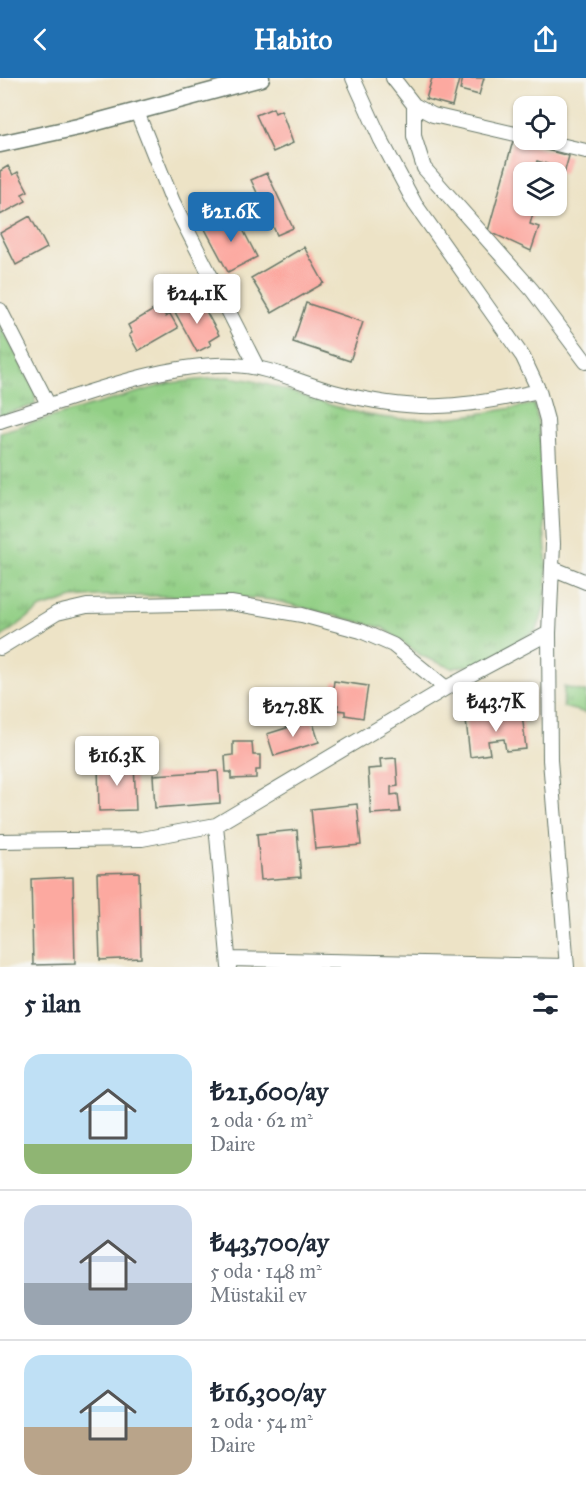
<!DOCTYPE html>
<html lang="tr">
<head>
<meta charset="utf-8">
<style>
	:root { --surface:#fff; --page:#f6f6f7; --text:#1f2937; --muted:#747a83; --line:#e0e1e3; --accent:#1f6fb2 }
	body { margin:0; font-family:"IM FELL Great Primer",serif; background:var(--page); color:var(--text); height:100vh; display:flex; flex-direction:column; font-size:22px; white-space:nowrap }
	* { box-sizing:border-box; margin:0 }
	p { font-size:20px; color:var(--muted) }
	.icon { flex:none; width:33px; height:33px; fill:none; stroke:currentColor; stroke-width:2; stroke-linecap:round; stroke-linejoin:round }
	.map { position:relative; height:889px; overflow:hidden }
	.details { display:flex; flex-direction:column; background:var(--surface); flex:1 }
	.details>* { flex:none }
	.tools { position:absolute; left:513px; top:18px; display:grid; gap:12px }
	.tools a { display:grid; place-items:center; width:54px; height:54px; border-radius:12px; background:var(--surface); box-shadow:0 2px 4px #0004; font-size:30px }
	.price { position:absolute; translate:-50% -51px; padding:0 14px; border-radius:6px; background:#fff; color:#222; font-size:20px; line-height:39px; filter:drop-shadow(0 2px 3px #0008) }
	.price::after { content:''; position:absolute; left:50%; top:36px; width:18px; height:14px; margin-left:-9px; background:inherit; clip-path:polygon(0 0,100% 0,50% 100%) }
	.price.selected { background:var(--accent); color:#fff }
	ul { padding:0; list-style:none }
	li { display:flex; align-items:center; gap:18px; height:150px; padding:0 24px }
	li+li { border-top:2px solid var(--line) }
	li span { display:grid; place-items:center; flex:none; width:168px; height:120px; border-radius:18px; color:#555 }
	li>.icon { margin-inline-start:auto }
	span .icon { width:72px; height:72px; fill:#fffc; stroke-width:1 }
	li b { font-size:26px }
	h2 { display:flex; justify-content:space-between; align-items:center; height:72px; padding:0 24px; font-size:26px }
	header { display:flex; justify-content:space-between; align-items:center; height:78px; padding:0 24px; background:var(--accent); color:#fff; font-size:27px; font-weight:700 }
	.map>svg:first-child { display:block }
	.grass { fill:url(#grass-tufts); stroke:#58865c; stroke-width:1.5 }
	.building { fill:#fca9a0 }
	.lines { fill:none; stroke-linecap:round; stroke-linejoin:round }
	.minor-casing { stroke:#677767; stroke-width:16 }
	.tertiary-casing { stroke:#677767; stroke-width:19 }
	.minor { stroke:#fff; stroke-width:14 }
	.tertiary { stroke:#fff; stroke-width:16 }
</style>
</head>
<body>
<header><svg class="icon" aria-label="back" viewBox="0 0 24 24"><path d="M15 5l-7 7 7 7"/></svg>Habito<svg class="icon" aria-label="share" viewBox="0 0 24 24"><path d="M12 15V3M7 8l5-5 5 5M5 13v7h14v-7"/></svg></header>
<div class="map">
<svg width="586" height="889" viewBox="0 0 586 889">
	<defs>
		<pattern id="grass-tufts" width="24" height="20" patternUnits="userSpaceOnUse" patternTransform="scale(1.5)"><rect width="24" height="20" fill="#92cf85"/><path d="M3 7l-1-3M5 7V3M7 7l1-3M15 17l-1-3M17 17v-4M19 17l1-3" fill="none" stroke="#77a96e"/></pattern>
	</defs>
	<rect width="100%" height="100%" fill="#f6f6f2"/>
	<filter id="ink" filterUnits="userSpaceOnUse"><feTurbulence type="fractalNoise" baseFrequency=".0167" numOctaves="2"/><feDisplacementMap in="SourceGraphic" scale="12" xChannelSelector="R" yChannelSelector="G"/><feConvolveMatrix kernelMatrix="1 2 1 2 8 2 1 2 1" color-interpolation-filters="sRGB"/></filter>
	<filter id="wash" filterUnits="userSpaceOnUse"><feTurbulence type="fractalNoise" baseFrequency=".008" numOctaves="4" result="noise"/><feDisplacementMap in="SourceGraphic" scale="24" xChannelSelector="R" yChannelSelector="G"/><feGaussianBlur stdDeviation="1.35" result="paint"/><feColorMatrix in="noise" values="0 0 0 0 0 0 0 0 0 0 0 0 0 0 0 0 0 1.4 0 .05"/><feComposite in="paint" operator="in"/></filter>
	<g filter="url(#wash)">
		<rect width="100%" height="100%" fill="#ede3c6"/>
		<!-- grass -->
		<path class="grass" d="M0,246L35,313V327L0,337Z
			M228,299C279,304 324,330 374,338C427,347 482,336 534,326C542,358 541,386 542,418C543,462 555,510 537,552L481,586L452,590L422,578L383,550L273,522L227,518H98L73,520L41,530L0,560V354L170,305Z
			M564,609L586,614V635L563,629Z"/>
		<g id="blocks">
			<!-- building -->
			<path class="building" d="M432,0L459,2L452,28L426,21Z
				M463,0H484L479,17L460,12Z
				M273,30L275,35L281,32L293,65L273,74L256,37Z
				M513,63L569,78L564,96L546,91L547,86L537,83L533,94H524V128H535L530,146L539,149L531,173L488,153Z
				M8,88L13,97L18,94L28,113L22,116L26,123L0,137V93Z
				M267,95L293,150L277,157L251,102Z
				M235,136L257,179L228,194L205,151Z
				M30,138L47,170L16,187L0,155Z
				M304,169L324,205L272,235L251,200Z
				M201,224L219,257L209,263L211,267L197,274L175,234L191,225L193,228Z
				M306,225L363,244L350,283L293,264Z
				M160,228L166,239L170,236L178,250L138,273L129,257L132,255L128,247Z
				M334,603L368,608L363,640L345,637V633L337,632L338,627L331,626Z
				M522,635L526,671L506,673L504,661L488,663L490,676L470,679L466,642Z
				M312,642L319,664L274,678L267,656Z
				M233,664H252L253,677H260V692H256V700L231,701V694H226L225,678L233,677Z
				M396,680L398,708L391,709V717L398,716L400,734L371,736L368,691L381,690L380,681Z
				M134,684L136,732L99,733L98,685Z
				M218,693L220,725L155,730L153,697Z
				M357,726L361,767L315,771L311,731Z
				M297,752L301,799L261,802L257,756Z
				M139,794L141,880L100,882L97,795Z
				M73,799L75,886L33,887L31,801Z"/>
		</g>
	</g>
	<g filter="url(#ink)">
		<use href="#blocks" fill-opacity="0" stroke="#677767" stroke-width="1.5"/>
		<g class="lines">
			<defs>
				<path id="minor" d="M353,0L381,62L415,126L523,279L539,313L547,342L553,466L549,555L550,682L567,889
					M393,0L414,27L433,37L524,58
					M414,27V58L424,90L532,212L586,284
					M137,34L173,124L257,289
					M539,62L586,73
					M0,232L49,328
					M0,343C70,322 161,284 233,287C268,288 300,305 334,314C415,335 458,331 539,313
					M552,490L586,504
					M0,570L57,535L87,528L231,525L302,537L361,553L393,567L446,610
					M216,747L229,889
					M0,763L142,761L216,747L446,610L549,555
					M230,881L567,888"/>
				<path id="tertiary" d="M0,66L78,49L261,0"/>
			</defs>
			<!-- minor casing -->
			<use href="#minor" class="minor-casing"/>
			<!-- tertiary casing -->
			<use href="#tertiary" class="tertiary-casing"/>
			<!-- minor -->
			<use href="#minor" class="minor"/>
			<!-- tertiary -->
			<use href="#tertiary" class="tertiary"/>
		</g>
	</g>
</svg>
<div class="tools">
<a><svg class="icon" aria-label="locate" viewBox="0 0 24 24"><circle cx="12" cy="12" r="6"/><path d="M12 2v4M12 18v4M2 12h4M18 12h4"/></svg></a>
<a><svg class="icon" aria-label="layers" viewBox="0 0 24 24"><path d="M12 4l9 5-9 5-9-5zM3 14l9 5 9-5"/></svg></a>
</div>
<b class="price selected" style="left:231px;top:165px">₺21.6K</b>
<b class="price" style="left:197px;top:247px">₺24.1K</b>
<b class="price" style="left:496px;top:655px">₺43.7K</b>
<b class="price" style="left:293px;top:660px">₺27.8K</b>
<b class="price" style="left:117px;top:709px">₺16.3K</b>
</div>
<section class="details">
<h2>5 ilan<svg class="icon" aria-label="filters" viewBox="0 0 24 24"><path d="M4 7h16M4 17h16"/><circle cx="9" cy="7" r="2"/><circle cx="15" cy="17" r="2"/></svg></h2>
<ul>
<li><span style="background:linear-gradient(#bfe0f5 75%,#8fb573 0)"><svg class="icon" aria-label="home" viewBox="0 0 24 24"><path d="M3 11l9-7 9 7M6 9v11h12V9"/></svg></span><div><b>₺21,600/ay</b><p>2 oda · 62 m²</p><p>Daire</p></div></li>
<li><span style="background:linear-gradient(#c9d6e8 65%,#9aa5b1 0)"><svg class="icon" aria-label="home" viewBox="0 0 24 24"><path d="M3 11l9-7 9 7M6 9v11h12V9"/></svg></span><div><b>₺43,700/ay</b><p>5 oda · 148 m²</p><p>Müstakil ev</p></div></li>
<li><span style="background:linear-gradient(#bfe0f5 60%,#b9a48a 0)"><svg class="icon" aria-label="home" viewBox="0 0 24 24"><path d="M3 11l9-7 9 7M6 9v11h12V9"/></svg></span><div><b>₺16,300/ay</b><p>2 oda · 54 m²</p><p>Daire</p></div></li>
</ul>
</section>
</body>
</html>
